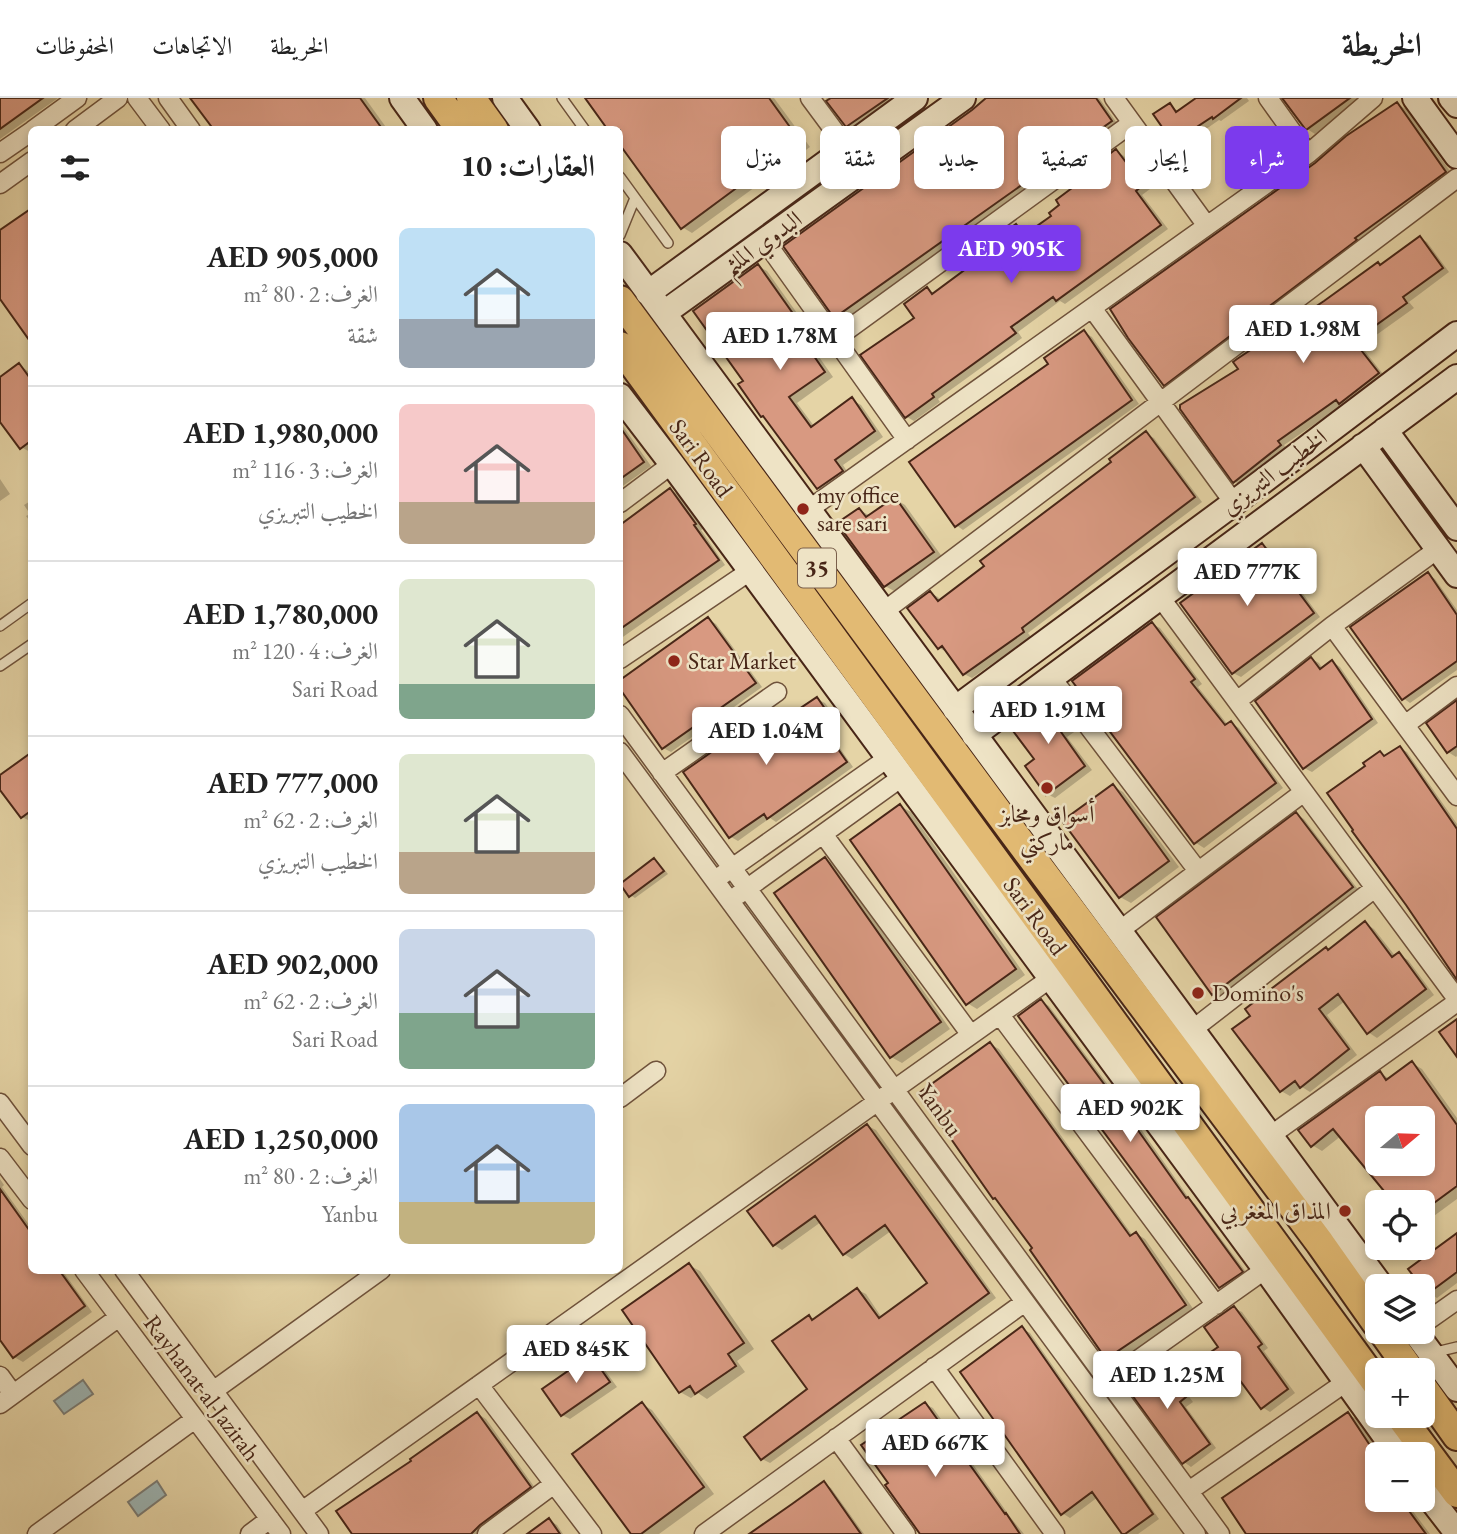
<!DOCTYPE html>
<html lang="ar">
<head>
<meta charset="utf-8">
<style>
	:root { --surface:#fff; --page:#f2f2f2; --text:#222; --muted:#767676; --line:#e0e0e0; --accent:#7c3aed }
	body { margin:0; font-family:"EB Garamond",Amiri,serif; background:var(--page); color:var(--text); direction:rtl; height:100vh; display:flex; flex-direction:column; font-size:26px; white-space:nowrap }
	* { box-sizing:border-box; margin:0 }
	p { font-size:23px; color:var(--muted) }
	.icon { flex:none; width:38px; height:38px; fill:none; stroke:currentColor; stroke-width:2; stroke-linecap:round; stroke-linejoin:round }
	.map { position:relative; flex:1; overflow:hidden; direction:ltr }
	.details { position:absolute; left:28px; top:28px; width:595px; height:1148px; display:flex; flex-direction:column; background:var(--surface); border-radius:10px; box-shadow:0 4px 10px #0003; direction:rtl }
	.details>* { flex:none }
	.top-card { position:absolute; left:644px; top:28px; width:665px; height:63px; direction:rtl; display:flex; gap:14px }
	.needle { width:46px; rotate:71deg }
	.tools { position:absolute; left:1365px; top:1008px; display:grid; gap:14px }
	.tools a { display:grid; place-items:center; width:70px; height:70px; border-radius:10px; background:var(--surface); box-shadow:0 4px 10px #0003; font-size:35px }
	.price { position:absolute; translate:-50% -60px; padding:0 16px; border-radius:7px; background:#fff; color:#222; font-size:23px; line-height:46px; filter:drop-shadow(0 2px 4px #0008) }
	.price::after { content:''; position:absolute; left:50%; top:42px; width:21px; height:16px; margin-left:-10px; background:inherit; clip-path:polygon(0 0,100% 0,50% 100%) }
	.price.current { background:var(--accent); color:#fff }
	ul { padding:0; list-style:none }
	li { display:flex; align-items:center; gap:21px; height:175px; padding:0 28px }
	li+li { border-top:2px solid var(--line) }
	li span { display:grid; place-items:center; flex:none; width:196px; height:140px; border-radius:10px; color:#555 }
	li>.icon { margin-inline-start:auto }
	span .icon { width:84px; height:84px; fill:#fffc; stroke-width:1 }
	li b { font-size:30px }
	h2 { display:flex; justify-content:space-between; align-items:center; height:84px; padding:0 28px; font-size:30px }
	.chip { padding:0 24px; border-radius:10px; background:var(--surface); box-shadow:0 4px 10px #0003; font-size:24px; line-height:63px }
	.chip.current { background:var(--accent); color:#fff }
	header { display:flex; align-items:center; gap:42px; box-sizing:border-box; height:98px; padding:0 35px; background:var(--surface); border-bottom:2px solid var(--line) }
	header strong { font-size:33px }
	nav { display:flex; gap:38px; margin-inline-start:auto; font-size:24px }
	.map>svg:first-child { display:block }
	.water { fill:#9cb5b4; stroke:#7a7c75; stroke-width:2 }
	.shadow { fill:#0003; fill-rule:evenodd }
	.building { fill:#d89981; stroke:#482617; stroke-width:2; fill-rule:evenodd }
	.lines { fill:none; stroke-linecap:round; stroke-linejoin:round }
	.lane-casing { stroke:#6f523b; stroke-width:12 }
	.street-casing { stroke:#6f523b; stroke-width:21 }
	.secondary-casing { stroke:#482617; stroke-width:28 }
	.primary-casing { stroke:#482617; stroke-width:32 }
	.lane { stroke:#eee3c5; stroke-width:9 }
	.street { stroke:#eee3c5; stroke-width:18 }
	.secondary { stroke:#eee3c5; stroke-width:24 }
	.primary { stroke:#e2ba73; stroke-width:28 }
	.poi-dot { fill:#8f2418; stroke:#eee3c5; stroke-width:2.5 }
	.labels { text-anchor:middle; stroke-width:5; stroke-linejoin:round; paint-order:stroke }
	.shield { fill:#eee3c5; stroke:#7a5f4b; stroke-width:2 }
	.shield-label { font-size:23px; font-weight:bold; fill:#482617 }
	.street-label { font-size:24px; fill:#482617; stroke:#eee3c5 }
	.poi-label { font-size:24px; fill:#482617; stroke:#eee3c5; text-anchor:start }
</style>
</head>
<body>
<header>
<strong>الخريطة</strong>
<nav><a>الخريطة</a><a>الاتجاهات</a><a>المحفوظات</a></nav>
</header>
<div class="map">
<svg width="1457" height="1436" viewBox="0 0 1457 1436">
	<rect width="100%" height="100%" fill="#e5d4a6"/>
	<filter id="stains"><feTurbulence type="fractalNoise" baseFrequency=".00286" numOctaves="4"/><feColorMatrix values="0 0 0 0 .2 0 0 0 0 .09 0 0 0 0 .02 0 0 0 .5 -.17"/></filter>
	<radialGradient id="worn" r=".72"><stop offset=".6" stop-color="#630" stop-opacity="0"/><stop offset="1" stop-color="#630" stop-opacity=".3"/></radialGradient>
	<!-- water -->
	<path class="water" d="M83,1282L93,1296L64,1316L54,1303Z
		M157,1383L166,1397L138,1418L128,1404Z"/>
	<!-- shadow -->
	<path class="shadow" d="M0,0H58L0,41Z
		M193,0H365L388,32H216Z
		M587,0H774L810,49L692,135L682,129L620,44V32Z
		M826,0H903L855,32L847,28Z
		M990,0H1099L1119,28L843,224L835,219Z
		M1199,0H1247L1249,3L1221,23L1219,22L1189,43L1181,38L1177,42L1170,38V7L1179,14Z
		M1284,0H1363L1315,36L1307,31Z
		M1397,6L1406,11L1454,79L1174,291L1165,286Z
		M1116,53L1124,58L1150,91L1142,97L1168,131L1065,206L1060,203L1018,234L1022,240L938,301L940,304L914,323L907,319L916,220L927,191L935,196L1011,139L1016,128L1024,133L1027,137L1053,118Z
		M1420,140L1427,144L1449,174L1409,204L1414,210L1361,248L1386,280L1348,309L1343,307L1284,347L1288,352L1242,388L1234,383L1241,272Z
		M758,168L767,173L814,239L808,243L833,279L797,305L814,328L852,302L861,307L883,339L843,367L850,378L827,395L818,390L768,321L762,318L745,283Z
		M1084,234L1092,239L1139,306L963,432L956,427L1050,266Z
		M19,267L32,276V355L21,349L0,321V281Z
		M620,324L651,368L620,390Z
		M1146,336L1154,340L1202,404L1028,535L1031,539L972,580L964,576L947,554L939,550L930,495L938,499L941,503L1113,364Z
		M0,381L10,396L0,403Z
		M670,392L678,396L703,431L701,432L725,467L620,541V428Z
		M895,401L905,407L943,460L896,494L885,488L859,412L871,418Z
		M32,402V426L26,418L30,416L24,407Z
		M1262,447L1270,451L1320,519L1241,579L1233,575Z
		M1428,476L1435,481L1457,512V572L1410,605L1403,600Z
		M708,521L716,526L762,589L671,654L663,650L620,588V584Z
		M1152,526L1160,530L1202,586L1198,589L1228,627L1231,625L1239,630L1283,690L1204,750L1196,745L1074,583Z
		M1312,561L1319,565L1323,571L1333,564L1340,569L1378,625L1312,674L1304,670Z
		M817,601L825,605L839,625L828,633L853,669L776,724L770,720L738,743L731,739L770,615L778,619L782,625Z
		M1050,602L1057,606L1077,632L1067,639L1092,672L1055,700L1047,696L1037,661Z
		M1457,604V658L1456,659L1448,654Z
		M1400,650L1407,654L1457,726V879L1368,668L1380,655L1387,659Z
		M32,656V724L22,719L0,689V679Z
		M1113,688L1123,694L1179,769L1131,805L1120,799Z
		M900,708L911,714L1025,877L977,911L967,905Z
		M1296,716L1304,721L1360,794L1221,900L1213,895Z
		M825,761L836,767L950,931L902,965L891,959Z
		M655,762L659,765L668,776L635,800L630,797Z
		M1365,825L1374,831L1396,859L1399,857L1408,862L1434,897L1377,940L1368,934L1345,903L1327,917L1357,957L1310,994L1302,989L1290,998L1281,993L1329,853Z
		M1041,903L1049,908L1138,1027L1191,1103L1195,1106L1249,1178L1228,1193L1221,1189Z
		M990,946L999,951L1133,1138L1137,1136L1145,1141L1194,1212L1116,1265L1107,1260L1035,1150Z
		M1412,965L1422,971L1457,1020V1101L1423,1126V1104H1395L1341,1038L1322,1053L1312,1047L1380,975L1390,981ZM1377,1020H1423V1066H1377Z
		M868,1028L876,1032L996,1200L770,1365L762,1361L809,1292V1219L815,1223L858,1192L866,1196L882,1220L929,1186L891,1133L852,1161L844,1156L821,1124L782,1152L774,1147Z
		M0,1081L4,1087L2,1089L32,1131V1172H62L92,1214L23,1264L14,1259L0,1240Z
		M1457,1137V1185L1437,1200L1428,1195L1410,1171Z
		M689,1167L700,1173L754,1251L737,1263L745,1274L707,1301L698,1295L691,1300L680,1294Z
		M1234,1210L1242,1214L1268,1250L1264,1253L1295,1295L1270,1314L1262,1309L1236,1274L1217,1288L1210,1283Z
		M1023,1231L1030,1235L1159,1421L1138,1436H1124L1098,1399L1070,1420L1062,1415Z
		M591,1259L599,1264L617,1289L570,1321L562,1317Z
		M1158,1263L1166,1268L1193,1304L1186,1309L1216,1350L1191,1369L1184,1364Z
		M642,1306L652,1312L714,1396L659,1436H633Z
		M925,1306L933,1310L1011,1420L1024,1436H922Z
		M478,1316L486,1321L538,1394L485,1436H354L413,1363Z
		M1348,1316L1358,1322L1381,1356H1377V1402H1409L1406,1404L1430,1436H1248Z
		M824,1385L831,1390L864,1436H752Z
		M549,1422L557,1427L563,1436H530Z"/>
	<!-- building -->
	<path class="building" d="M0,0H43L0,31Z
		M190,0H360L383,32H214Z
		M585,0H769L800,43L681,131L620,47V32H608Z
		M831,0H888L846,29L826,3Z
		M986,0H1096L1112,23L834,220L783,148L972,12Z
		M1196,0H1241L1213,21L1212,19L1180,40L1176,34L1169,39L1153,16L1170,5L1176,14Z
		M1282,0H1350L1306,32Z
		M1397,4L1446,74L1355,140L1357,142L1164,288L1128,240L1110,211L1315,65L1346,38Z
		M1116,51L1143,87L1136,93L1161,127L1056,203L1053,199L1011,229L1016,235L932,296L934,299L905,320L860,257L914,220L904,206L927,189L932,196L1009,139L1005,134L1016,126L1024,137L1051,118L1049,115L1059,107L1056,102L1088,78L1086,74Z
		M32,110V246L0,201V132Z
		M1420,138L1443,170L1403,199L1407,205L1354,243L1379,275L1339,306L1336,302L1278,343L1281,347L1233,385L1180,311V307L1238,271L1233,264L1237,261L1324,203L1378,164L1380,167Z
		M758,166L806,234L800,238L825,274L789,299L811,329L852,299L875,333L835,362L843,373L817,391L763,318L761,319L738,286L743,283L693,213Z
		M1084,232L1132,302L955,429L909,364L1048,266L1044,260Z
		M19,265L32,283V342L20,351L0,324V279Z
		M620,329L644,364L620,381Z
		M1146,333L1195,399L1022,530L1024,534L963,577L942,548L938,551L907,510L930,493L938,503L984,468L980,463L1111,364L1109,361Z
		M670,390L696,426L694,427L719,462L620,531V427Z
		M895,399L934,454L884,489L837,425L859,410L866,419Z
		M1262,445L1314,515L1232,576L1180,505Z
		M1428,474L1457,517V563L1402,602L1350,529Z
		M708,519L756,585L662,651L620,591V582Z
		M1152,524L1195,581L1191,584L1225,627L1231,623L1276,685L1194,746L1072,583Z
		M1311,559L1320,571L1332,562L1372,621L1303,671L1255,603Z
		M817,599L832,621L822,628L847,664L767,721L764,716L729,740L683,674L770,613L778,625Z
		M1050,600L1070,627L1061,634L1085,668L1046,697L1025,668L1034,661L1010,629Z
		M1457,602V648L1447,655L1426,625Z
		M1400,648L1457,731V882L1406,807L1352,733L1353,732L1327,695L1365,668L1363,665L1380,653L1384,658Z
		M32,654V712L21,720L0,692V677Z
		M1113,686L1169,763L1119,800L1062,723Z
		M900,706L1016,871L966,907L850,742Z
		M1296,714L1353,789L1212,897L1156,819Z
		M825,759L941,924L890,960L774,795Z
		M654,760L664,773L629,799L620,786Z
		M1365,823L1392,859L1399,854L1426,891L1367,936L1338,896L1319,911L1349,951L1300,990L1295,983L1280,994L1232,931L1250,918L1245,911L1326,849L1328,852Z
		M1041,901L1130,1021L1186,1100L1188,1099L1243,1174L1219,1190L1018,918Z
		M1457,921V959L1439,934Z
		M990,944L1130,1138L1136,1134L1186,1207L1106,1261L1030,1152L1032,1150L995,1100L993,1101L919,995Z
		M1412,963L1457,1027V1088L1423,1113V1104H1393L1333,1031L1311,1049L1298,1032L1380,973L1386,982ZM1377,1020H1423V1066H1377Z
		M867,1026L989,1195L761,1362L744,1339L807,1291L772,1243L809,1217L812,1222L857,1190L879,1220L927,1185L885,1127L843,1157L815,1118L773,1148L747,1113Z
		M0,1091L32,1136V1172H59L85,1208L13,1260L0,1242Z
		M1457,1135V1174L1430,1194H1425L1423,1188H1421L1408,1171Z
		M689,1165L744,1245L728,1256L736,1268L695,1296L690,1288L679,1295L622,1212Z
		M1234,1208L1262,1246L1258,1249L1288,1291L1261,1311L1230,1269L1209,1284L1195,1265L1218,1249L1204,1229Z
		M1022,1228L1153,1416L1125,1436H1122L1092,1394L1061,1417L960,1274Z
		M591,1257L610,1284L561,1318L542,1291Z
		M1158,1261L1186,1299L1180,1304L1210,1346L1182,1366L1124,1286Z
		M642,1304L704,1389L641,1436H631L572,1356Z
		M925,1304L1005,1416L1006,1415L1020,1436H920L885,1387L888,1385L861,1347Z
		M477,1314L531,1389L480,1427L471,1436H352L336,1413L411,1363L410,1361Z
		M1348,1314L1377,1358V1402H1401L1426,1436H1246L1222,1400Z
		M824,1383L861,1436H749L792,1406Z
		M549,1420L560,1436H527Z"/>
	<g class="lines">
		<defs>
			<path id="lane" d="M562,0L585,32
				M620,79L668,145
				M620,137L635,100
				M0,528L32,505
				M0,568L32,546
				M1432,1255L1457,1249"/>
			<path id="street" d="M137,0L161,32
				M168,0L191,32
				M810,0L847,50
				M1114,0L1207,128
				M1268,0L1308,56
				M33,32L77,0
				M75,32L118,0
				M0,55L32,33
				M0,86L32,63
				M765,143L907,342
				M1092,210L1234,405
				M835,241L1132,25
				M620,405L672,366
				M808,412L1308,56L1373,0
				M1160,499L1457,901
				M883,514L1457,80
				M1332,528L1457,698
				M620,561L750,473
				M1051,579L1198,773
				M1237,603L1332,528L1438,451
				M620,617L1220,1436
				M1405,627L1457,588
				M620,654L1196,1436
				M662,675L777,594
				M823,736L971,937
				M722,777L888,660
				M738,797L902,679
				M1119,833L1304,694
				M1000,917L1216,1207
				M1192,932L1375,790
				M620,1000L656,973
				M0,1005L32,1048
				M1270,1038L1457,904
				M0,1060L32,1102
				M84,1172L281,1436
				M124,1172L319,1436
				M1423,1226L1457,1202
				M934,1269L1055,1436
				M0,1278L13,1296
				M1108,1283L1266,1171
				M479,1287L592,1436
				M213,1293L381,1172
				M0,1306L119,1219
				M836,1340L906,1436
				M1189,1393L1346,1284
				M302,1413L1051,880
				M37,1436L195,1321
				M250,1436L270,1421
				M487,1436L554,1386
				M704,1436L1025,1204"/>
			<path id="secondary" d="M402,0L425,32
				M505,0L528,32
				M1415,0L1457,58
				M1451,0L1457,7
				M620,156L1381,1188
				M648,195L915,0
				M664,215L963,0
				M620,298L672,366L1269,1176L1398,1356
				M1385,332L1457,430
				M1363,348L1457,477
				M955,611L1234,405L1457,236
				M974,637L1457,279
				M1415,1234L1457,1291
				M1423,1391L1457,1435"/>
			<path id="primary" d="M438,0L461,32
				M471,0L494,32
				M620,202L1015,737L1320,1145L1377,1226
				M620,248L1377,1286
				M1383,1234L1410,1272
				M1423,1290L1457,1338
				M1400,1318L1457,1395"/>
		</defs>
		<!-- lane casing -->
		<use href="#lane" class="lane-casing"/>
		<!-- street casing -->
		<use href="#street" class="street-casing"/>
		<!-- secondary casing -->
		<use href="#secondary" class="secondary-casing"/>
		<!-- primary casing -->
		<use href="#primary" class="primary-casing"/>
		<!-- lane -->
		<use href="#lane" class="lane"/>
		<!-- street -->
		<use href="#street" class="street"/>
		<!-- secondary -->
		<use href="#secondary" class="secondary"/>
		<!-- primary -->
		<use href="#primary" class="primary"/>
	</g>
	<!-- markers -->
	<g class="poi-dot">
		<circle cx="803" cy="411" r="7"/>
		<circle cx="674" cy="563" r="7"/>
		<circle cx="1047" cy="690" r="7"/>
		<circle cx="1198" cy="895" r="7"/>
		<circle cx="1345" cy="1113" r="7"/>
	</g>
	<g class="labels">
		<!-- shield labels -->
		<rect class="shield" x="798" y="450.5" width="38" height="39" rx="5"/>
		<g class="shield-label">
			<text x="817" y="478">35</text>
		</g>
		<!-- street labels -->
		<g class="street-label">
			<text transform="translate(762 145) rotate(-36)" y="8">البدوي الملثم</text>
			<text transform="translate(701 360) rotate(54)" y="8">Sari Road</text>
			<text transform="translate(1274 374) rotate(-37)" y="8">الخطيب التبريزي</text>
			<text transform="translate(1035 818) rotate(54)" y="8">Sari Road</text>
			<text transform="translate(940 1012) rotate(54)" y="8">Yanbu</text>
			<text transform="translate(202 1290) rotate(53)" y="8">Rayhanat al Jazirah</text>
		</g>
		<!-- poi labels -->
		<g class="poi-label">
			<text x="817" y="405">my office<tspan x="817" dy="28">sare sari</tspan></text>
			<text x="688" y="571">Star Market</text>
			<text x="1047" y="724" text-anchor="middle">أسواق ومخابز<tspan x="1047" dy="28">ماركتي</tspan></text>
			<text x="1212" y="903">Domino's</text>
			<text x="1331" y="1121" text-anchor="end">المذاق المغغربي</text>
		</g>
	</g>
	<rect width="100%" height="100%" filter="url(#stains)"/>
	<rect width="100%" height="100%" fill="url(#worn)"/>
</svg>
<div class="tools">
<a><svg class="needle" viewBox="-14 -14 28 28"><path d="M0-13l5 13h-10z" fill="#e53935"/><path d="M0 13l5-13h-10z" fill="#767676"/></svg></a>
<a><svg class="icon" aria-label="locate" viewBox="0 0 24 24"><circle cx="12" cy="12" r="6"/><path d="M12 2v4M12 18v4M2 12h4M18 12h4"/></svg></a>
<a><svg class="icon" aria-label="layers" viewBox="0 0 24 24"><path d="M12 4l9 5-9 5-9-5zM3 14l9 5 9-5"/></svg></a>
<a>+</a>
<a>−</a>
</div>
<b class="price current" style="left:1011px;top:187px">AED 905K</b>
<b class="price" style="left:1303px;top:267px">AED 1.98M</b>
<b class="price" style="left:780px;top:274px">AED 1.78M</b>
<b class="price" style="left:1247px;top:510px">AED 777K</b>
<b class="price" style="left:1048px;top:648px">AED 1.91M</b>
<b class="price" style="left:766px;top:669px">AED 1.04M</b>
<b class="price" style="left:1130px;top:1046px">AED 902K</b>
<b class="price" style="left:576px;top:1287px">AED 845K</b>
<b class="price" style="left:1167px;top:1313px">AED 1.25M</b>
<b class="price" style="left:935px;top:1381px">AED 667K</b>
<div class="top-card">
<a class="chip current">شراء</a>
<a class="chip">إيجار</a>
<a class="chip">تصفية</a>
<a class="chip">جديد</a>
<a class="chip">شقة</a>
<a class="chip">منزل</a>
</div>
<section class="details">
<h2>العقارات: 10<svg class="icon" aria-label="filters" viewBox="0 0 24 24"><path d="M4 7h16M4 17h16"/><circle cx="9" cy="7" r="2"/><circle cx="15" cy="17" r="2"/></svg></h2>
<ul>
<li><span style="background:linear-gradient(#bfe0f5 65%,#9aa5b1 0)"><svg class="icon" aria-label="home" viewBox="0 0 24 24"><path d="M3 11l9-7 9 7M6 9v11h12V9"/></svg></span><div><b>AED 905,000</b><p>الغرف: 2 · 80 m²</p><p>شقة</p></div></li>
<li><span style="background:linear-gradient(#f6c9c9 70%,#b9a48a 0)"><svg class="icon" aria-label="home" viewBox="0 0 24 24"><path d="M3 11l9-7 9 7M6 9v11h12V9"/></svg></span><div><b>AED 1,980,000</b><p>الغرف: 3 · 116 m²</p><p>الخطيب التبريزي</p></div></li>
<li><span style="background:linear-gradient(#dfe7d0 75%,#7fa58c 0)"><svg class="icon" aria-label="home" viewBox="0 0 24 24"><path d="M3 11l9-7 9 7M6 9v11h12V9"/></svg></span><div><b>AED 1,780,000</b><p>الغرف: 4 · 120 m²</p><p>Sari Road</p></div></li>
<li><span style="background:linear-gradient(#dfe7d0 70%,#b9a48a 0)"><svg class="icon" aria-label="home" viewBox="0 0 24 24"><path d="M3 11l9-7 9 7M6 9v11h12V9"/></svg></span><div><b>AED 777,000</b><p>الغرف: 2 · 62 m²</p><p>الخطيب التبريزي</p></div></li>
<li><span style="background:linear-gradient(#c9d6e8 60%,#7fa58c 0)"><svg class="icon" aria-label="home" viewBox="0 0 24 24"><path d="M3 11l9-7 9 7M6 9v11h12V9"/></svg></span><div><b>AED 902,000</b><p>الغرف: 2 · 62 m²</p><p>Sari Road</p></div></li>
<li><span style="background:linear-gradient(#a9c7e8 70%,#c2b280 0)"><svg class="icon" aria-label="home" viewBox="0 0 24 24"><path d="M3 11l9-7 9 7M6 9v11h12V9"/></svg></span><div><b>AED 1,250,000</b><p>الغرف: 2 · 80 m²</p><p>Yanbu</p></div></li>
</ul>
</section>
</div>
</body>
</html>
